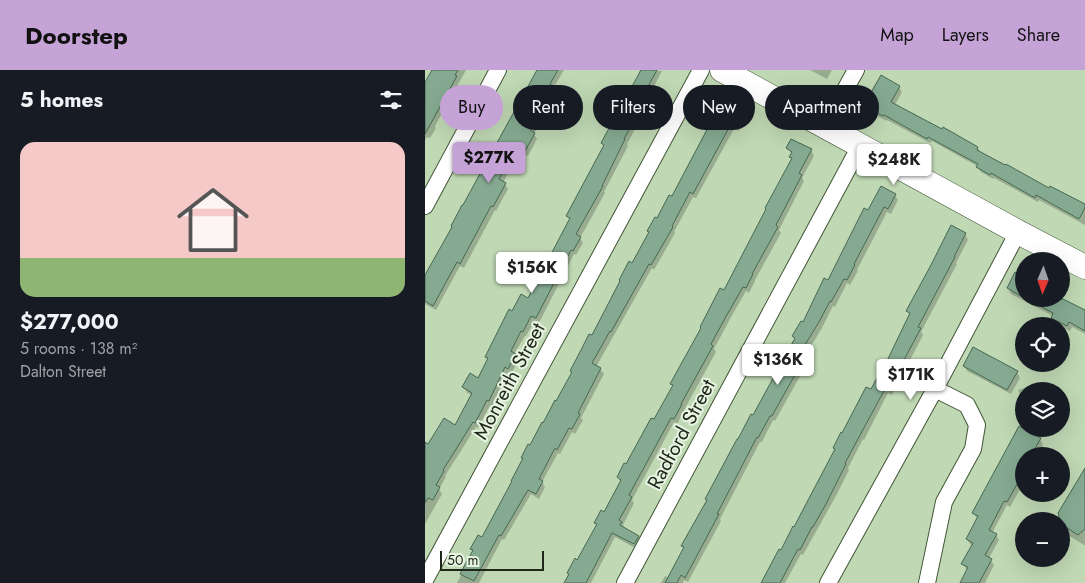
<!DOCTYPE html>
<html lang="en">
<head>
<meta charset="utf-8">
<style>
	:root { --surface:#171b24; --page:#20242c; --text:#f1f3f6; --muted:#9ea1a6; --accent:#c6a3d7 }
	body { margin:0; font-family:Jost,sans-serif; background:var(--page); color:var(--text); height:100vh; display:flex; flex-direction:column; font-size:19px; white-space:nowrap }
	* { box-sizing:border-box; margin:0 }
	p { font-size:16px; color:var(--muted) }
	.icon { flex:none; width:28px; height:28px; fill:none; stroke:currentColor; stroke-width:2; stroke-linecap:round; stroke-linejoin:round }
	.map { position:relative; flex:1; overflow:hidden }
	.panel { display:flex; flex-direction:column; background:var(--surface); width:425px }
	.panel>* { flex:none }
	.hud { position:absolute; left:15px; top:15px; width:475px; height:45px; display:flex; gap:10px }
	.needle { width:32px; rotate:182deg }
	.buttons { position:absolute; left:590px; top:182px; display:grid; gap:10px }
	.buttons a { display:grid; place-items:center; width:55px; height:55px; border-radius:50%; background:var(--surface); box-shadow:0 5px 20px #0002; font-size:25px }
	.scale { position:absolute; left:15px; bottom:12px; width:104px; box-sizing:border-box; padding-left:5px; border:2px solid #1e271a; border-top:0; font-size:14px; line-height:18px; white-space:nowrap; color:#1e271a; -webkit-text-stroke:4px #e8f4e2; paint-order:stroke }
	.price { position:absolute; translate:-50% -42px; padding:0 11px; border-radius:5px; background:#fff; color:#222; font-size:16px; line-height:32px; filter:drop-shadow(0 1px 2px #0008) }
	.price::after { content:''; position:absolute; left:50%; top:30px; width:15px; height:11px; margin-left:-8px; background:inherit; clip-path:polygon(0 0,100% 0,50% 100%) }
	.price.active { background:var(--accent); color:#111 }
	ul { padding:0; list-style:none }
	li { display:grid; align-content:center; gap:10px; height:265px; padding:0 20px }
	li span { display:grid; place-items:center; height:155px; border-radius:15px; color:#555 }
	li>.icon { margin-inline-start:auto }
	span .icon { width:90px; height:90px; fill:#fffc; stroke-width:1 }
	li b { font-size:21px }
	h2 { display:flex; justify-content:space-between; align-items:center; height:60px; padding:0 20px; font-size:21px }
	.tag { padding:0 18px; border-radius:22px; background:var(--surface); box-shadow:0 5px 20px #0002; font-size:18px; line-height:45px }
	.tag.active { background:var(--accent); color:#111 }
	header { display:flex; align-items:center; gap:30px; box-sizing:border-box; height:70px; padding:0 25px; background:var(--accent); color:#111 }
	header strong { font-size:24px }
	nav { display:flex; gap:28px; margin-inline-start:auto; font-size:18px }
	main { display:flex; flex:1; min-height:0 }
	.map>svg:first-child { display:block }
	.shadow { fill:#0003 }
	.building { fill:#85aa91; stroke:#466851 }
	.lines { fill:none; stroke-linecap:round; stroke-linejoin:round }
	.street-casing { stroke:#415536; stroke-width:18 }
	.secondary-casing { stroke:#415536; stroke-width:25 }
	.street { stroke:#fff; stroke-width:16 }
	.secondary { stroke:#fff; stroke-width:24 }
	.labels { text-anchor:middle; stroke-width:4; stroke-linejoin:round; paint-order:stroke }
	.street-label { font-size:20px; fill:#1e271a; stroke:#e8f4e2 }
</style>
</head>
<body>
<header>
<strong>Doorstep</strong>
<nav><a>Map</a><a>Layers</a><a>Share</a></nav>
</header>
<main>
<section class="panel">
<h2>5 homes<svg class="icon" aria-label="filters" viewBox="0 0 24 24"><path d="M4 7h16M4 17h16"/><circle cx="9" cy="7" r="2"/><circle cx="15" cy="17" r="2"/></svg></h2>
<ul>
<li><span style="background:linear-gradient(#f6c9c9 75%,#8fb573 0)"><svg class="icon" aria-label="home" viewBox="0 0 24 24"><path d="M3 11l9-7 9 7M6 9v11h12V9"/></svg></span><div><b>$277,000</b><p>5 rooms · 138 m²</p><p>Dalton Street</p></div></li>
</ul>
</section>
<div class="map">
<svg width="660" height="513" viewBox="0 0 660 513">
	<rect width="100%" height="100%" fill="#c0d8b4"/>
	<!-- shadow -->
	<path class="shadow" d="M8,0H41L10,56L11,58L5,68L2,67L0,70V15Z
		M113,0H139L129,17L133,23L124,40L122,39L109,64L112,69L103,86L95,81L78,113L80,114L83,119L71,141L70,140L39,198L35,196L11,240L0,234V208Z
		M215,0L237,1L225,24L227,28L202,74L203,76L179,122L180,123L155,168L158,173L151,185L149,184L114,253L110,250L101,266H100L89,284L94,290L86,304L83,302L67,336L65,335L53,358L51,357L20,406L21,407L14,419L17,424L0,454V383L30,357L47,325L42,323L39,317L53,309L63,290L61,287L88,243L103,229L145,150L142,146L180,77L178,73L215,5L214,2Z
		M385,0H407L402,9Z
		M474,17L477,22L470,35L553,78L556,84L624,120L660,136V155L614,130L613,132L569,108L568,109L556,102L552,96L507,71L505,73L462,50V51L450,45L442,33Z
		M318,42L321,47L314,61L309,59L271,128L268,127L249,162L250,163L229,200L227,198L171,297L175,299L179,304L156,348L158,350L150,364L147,362L135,384L133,383L117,412L120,417L114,429L106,424L79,470L77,469L54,513H32L48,481L47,479L57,469L99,389L98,388L119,354L148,304L146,301L167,266L233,150L247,128L290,56Z
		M362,78L386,80L389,86L377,108L379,111L354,160L356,163L330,210V211L324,223L321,221L305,249L289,279L291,282L259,340V341L252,354L249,352L207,430L209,433L198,455L200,458L213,467L216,473L212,479L190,467L166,513H141L145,505L143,503L153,491L172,456L171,453L179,444L196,412L193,407L229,351L248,316L247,314L299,222L367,90L365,87L367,84Z
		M470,125L473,130L466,144L462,142L432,200L433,201L425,215L422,213L410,237L408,236L397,258L380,286L383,292L350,351L348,350L337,372H335L295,449L296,451L263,512L259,510L258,513H236L240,506L244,508L259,478L258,476L371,270L369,266L378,254L403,212L443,142Z
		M540,164L543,170L531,193L532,194L496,262L498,265L467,325L463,323L439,370L438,369L423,398L424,400L412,424L378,485L376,484L360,513H337L356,481L447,321L486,246L483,241Z
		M599,208V229H636L660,242V264L647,257L645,261L630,253L627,248L628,246L586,224L583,218Z
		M539,296L592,302L595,308L586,324L542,301Z
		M611,314L614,321H599V336L593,320Z
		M594,358L615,369L618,375L612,386H599V412L585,437L582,435L567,463L571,465L574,470L564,488L569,495L560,513H536L543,500L541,499L538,493L548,476L545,474L542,469L553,449L548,443Z
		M660,401V475H659L643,465L637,453Z"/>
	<!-- building -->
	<path class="building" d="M7,0H33L30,5L32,6L0,64V12Z
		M112,0H133L125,14L130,17L121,36L119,35L105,60L110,63L100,81L92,77L74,109L81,113L68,137L66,136L35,194L32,192L8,236L0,231V205L27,157L26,156L37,135H38L57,100Z
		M216,0H232L221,20L225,22L199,69H200L177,116H178L151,164L156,167L148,181L146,180L111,248L106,246L98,262L96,261L86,281L91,284L83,299L80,297L64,331L62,330L50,353L48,352L18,400L19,401L11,415L15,417L8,430L3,428L0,433V372L3,374L19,348L30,355L47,323L37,317L45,303L53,308L63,288L60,287L84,239L87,241L96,224L103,228L145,148L141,146L179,75L176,73Z
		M456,5L475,16L466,32L517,59L518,57L553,77L552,80L580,95L581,94L624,118L625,116L660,134V138L654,149L611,125L610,128L566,103L565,105L551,97L553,94L503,67L502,69L459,45L458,46L446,40L447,37L440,33Z
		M302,32L319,41L311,57L306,54L268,124L265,122L247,156L248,157L226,195L224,194L186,262L185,261L167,293L176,298L153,343L155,344L147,359L144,358L132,380L130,378L114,409L118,411L111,424L103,420L76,466L74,465L49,511L35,504L48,480L45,479L53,465L57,467L87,411H86L98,388H96L103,374L105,375L117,352L118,353L130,330L131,331L147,302L145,301L157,278L164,264L167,265L195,211L194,210L204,191L207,193L224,162L222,161L230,147L232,148L244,125L247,126L286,52L290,54Z
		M366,69L387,79L374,103L377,105L351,155L353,157L327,204H328L321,218L318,217L303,243L286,274L288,276L256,334H257L249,349L246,348L204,425L207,427L194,450L197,452L195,455L214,466L209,474L187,463L161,513H139L144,504L142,503L150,488L152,490L172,454L169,453L176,440L179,442L196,410L192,407L199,393L201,394L226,348L229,349L248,315L245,314L276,258L275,257L295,218L299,220L341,139L340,138L367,88L364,87L367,82L361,78Z
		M456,116L471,124L463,139L459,137L429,194L430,195L422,210L419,209L406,232L405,231L394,252L375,283L381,285L347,346H345L333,368L332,367L292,444H294L260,508L256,505L252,513H240L259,477L256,476L282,430L280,429L312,369H313L326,344L328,345L370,268L367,266L376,251L378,252L399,208L403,210L439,138L443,140Z
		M526,155L541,163L529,187H530L493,257L496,258L463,320L460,319L420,393L421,394L401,434L388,457H387L375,480L373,479L355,513H336L354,479L356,480L368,456L369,457L381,434L410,379L408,378L416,362L417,363L441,317L446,319L458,297H459L485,243L481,241L506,195Z
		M590,202L599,207V228L582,218Z
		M602,229H638L660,240V261L644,252L642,256L626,248L628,243Z
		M548,277L593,301L582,320L538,296Z
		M594,356L616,368L606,386H599V402L582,432L579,431L564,460L572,464L560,485L567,489L554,513H535L543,497L536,494L548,473L541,469L553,446L547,443Z
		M660,398V459L653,465L636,454L633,443Z"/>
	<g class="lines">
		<defs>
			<path id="street" d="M400,56L431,0
				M0,136L73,0
				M0,510L276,0
				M200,513L435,76
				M403,513L510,319L593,162
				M502,513L519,432L548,379L552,355L542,335L510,319"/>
			<path id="secondary" d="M297,0L593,162L660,197"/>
		</defs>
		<!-- street casing -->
		<use href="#street" class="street-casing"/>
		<!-- secondary casing -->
		<use href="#secondary" class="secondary-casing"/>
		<!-- street -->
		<use href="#street" class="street"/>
		<!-- secondary -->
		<use href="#secondary" class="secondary"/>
	</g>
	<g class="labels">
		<!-- street labels -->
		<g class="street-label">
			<text transform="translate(84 311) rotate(-62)" y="7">Monreith Street</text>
			<text transform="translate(256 364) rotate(-62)" y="7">Radford Street</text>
		</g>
	</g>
</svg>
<div class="buttons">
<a><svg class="needle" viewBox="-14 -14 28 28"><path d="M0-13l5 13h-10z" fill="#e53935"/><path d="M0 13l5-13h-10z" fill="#9ea1a6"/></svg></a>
<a><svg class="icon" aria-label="locate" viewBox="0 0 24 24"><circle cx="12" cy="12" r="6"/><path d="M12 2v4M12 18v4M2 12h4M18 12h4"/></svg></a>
<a><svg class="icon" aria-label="layers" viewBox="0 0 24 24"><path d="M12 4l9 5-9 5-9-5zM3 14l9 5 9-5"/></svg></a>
<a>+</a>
<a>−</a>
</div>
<div class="scale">50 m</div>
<b class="price active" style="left:64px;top:114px">$277K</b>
<b class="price" style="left:469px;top:116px">$248K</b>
<b class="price" style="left:107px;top:224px">$156K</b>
<b class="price" style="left:353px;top:316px">$136K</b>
<b class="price" style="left:486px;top:331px">$171K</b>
<div class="hud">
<a class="tag active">Buy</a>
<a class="tag">Rent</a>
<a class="tag">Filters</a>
<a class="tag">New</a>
<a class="tag">Apartment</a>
</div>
</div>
</main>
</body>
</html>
